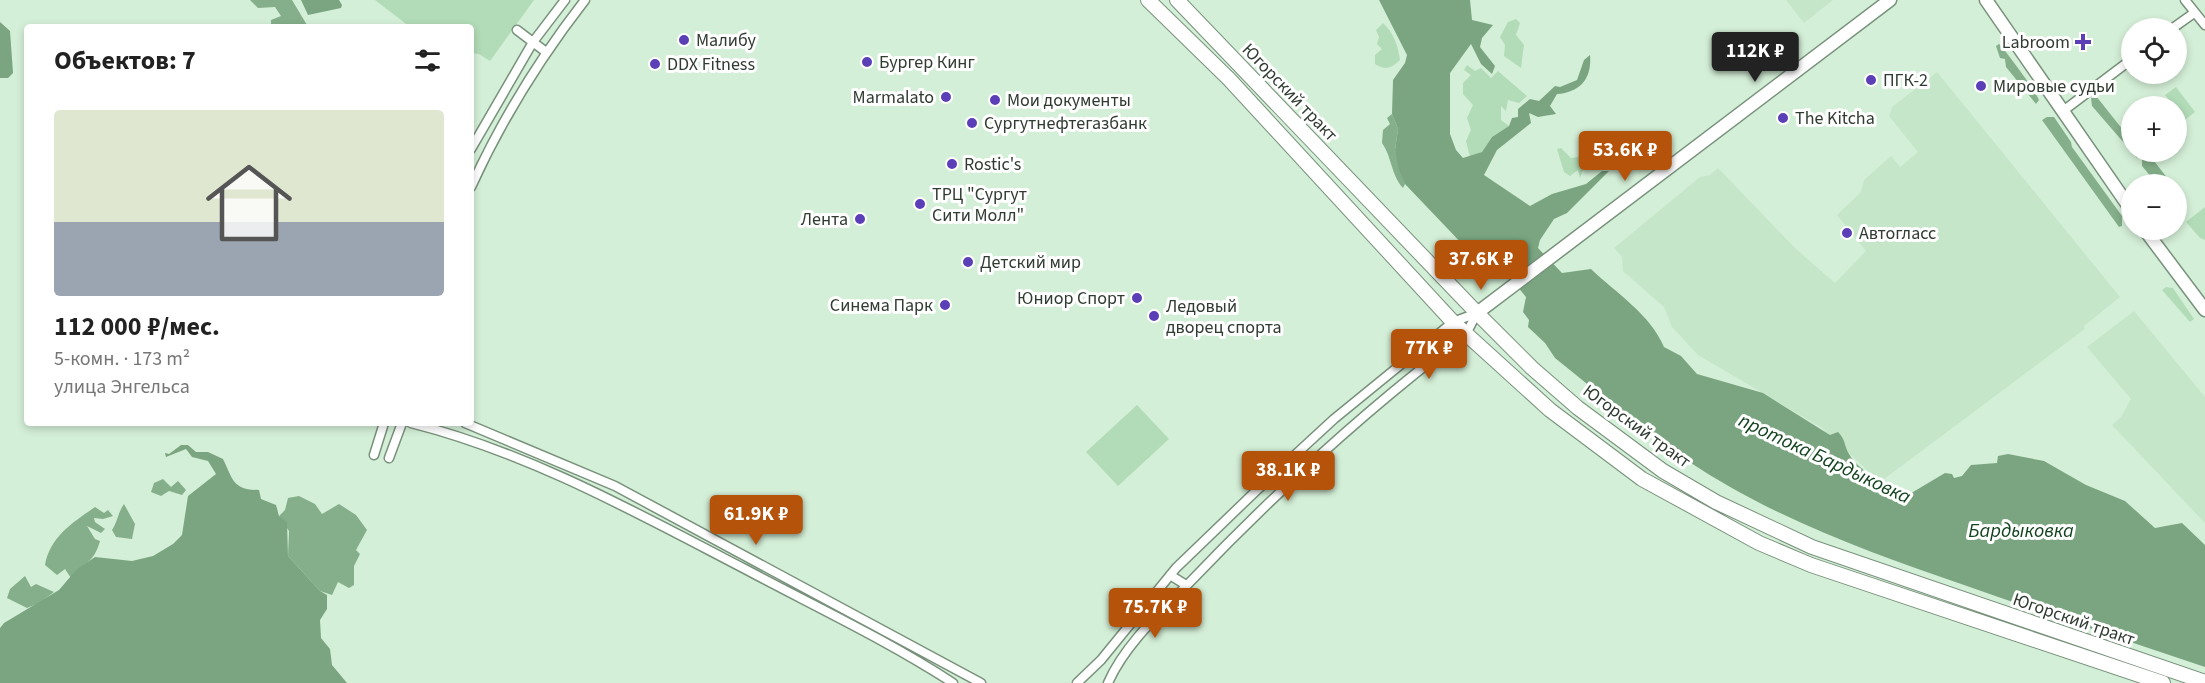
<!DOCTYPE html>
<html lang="ru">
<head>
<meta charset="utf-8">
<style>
	:root { --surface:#fff; --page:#f2f2f2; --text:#222; --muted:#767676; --line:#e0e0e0; --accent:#b45309 }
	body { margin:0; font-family:"Source Sans 3",sans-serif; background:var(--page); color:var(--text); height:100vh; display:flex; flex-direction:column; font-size:22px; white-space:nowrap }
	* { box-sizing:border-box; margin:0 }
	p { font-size:20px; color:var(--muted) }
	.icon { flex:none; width:33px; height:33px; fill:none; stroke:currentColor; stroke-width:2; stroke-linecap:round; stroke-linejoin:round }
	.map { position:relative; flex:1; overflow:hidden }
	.side { position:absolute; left:24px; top:24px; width:450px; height:402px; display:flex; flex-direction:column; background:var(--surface); border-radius:6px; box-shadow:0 3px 9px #0003 }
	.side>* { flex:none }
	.controls { position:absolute; left:2121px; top:18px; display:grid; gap:12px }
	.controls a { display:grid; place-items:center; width:66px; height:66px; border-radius:50%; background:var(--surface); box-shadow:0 3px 9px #0003; font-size:30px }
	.price { position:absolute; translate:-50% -51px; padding:0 14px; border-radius:6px; background:var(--accent); color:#fff; font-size:20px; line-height:39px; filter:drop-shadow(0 2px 3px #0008) }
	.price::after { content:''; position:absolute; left:50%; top:36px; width:18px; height:14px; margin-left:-9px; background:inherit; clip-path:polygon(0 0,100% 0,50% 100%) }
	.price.on { background:#222; color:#fff }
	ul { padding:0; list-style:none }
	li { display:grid; align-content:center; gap:12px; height:318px; padding:0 30px }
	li+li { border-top:2px solid var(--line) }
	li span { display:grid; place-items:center; height:186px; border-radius:6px; color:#555 }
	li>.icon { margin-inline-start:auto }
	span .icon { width:108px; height:108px; fill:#fffc; stroke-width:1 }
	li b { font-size:26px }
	h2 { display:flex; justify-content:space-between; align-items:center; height:72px; padding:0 30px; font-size:26px }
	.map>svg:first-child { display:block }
	.built { fill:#c5e6c9 }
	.green { fill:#b2dbb7 }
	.forest { fill:#84af8a }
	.water { fill:#7aa580 }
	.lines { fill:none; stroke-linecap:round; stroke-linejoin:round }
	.minor-casing { stroke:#78917b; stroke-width:11 }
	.secondary-casing { stroke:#78917b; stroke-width:15 }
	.primary-casing { stroke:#78917b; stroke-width:16 }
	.minor { stroke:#fff; stroke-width:8 }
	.secondary { stroke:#fff; stroke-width:12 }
	.primary { stroke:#fff; stroke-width:14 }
	.poi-dot { fill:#5b3fb7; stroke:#fff; stroke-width:2 }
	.labels { text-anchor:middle; stroke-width:6; stroke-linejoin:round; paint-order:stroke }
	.poi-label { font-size:18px; fill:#303b32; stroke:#fff; text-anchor:start }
	.street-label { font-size:18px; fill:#303b32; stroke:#fff }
	.water-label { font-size:20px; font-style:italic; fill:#13431e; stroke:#fff }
</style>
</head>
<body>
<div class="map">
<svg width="2205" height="683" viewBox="0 0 2205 683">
	<rect width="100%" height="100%" fill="#d4efd7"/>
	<!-- built -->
	<path class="built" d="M1786,0H1833L1804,23Z
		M1937,72L2120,297L2084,326L2085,329L1880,482L1822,428L1698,355L1672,327L1664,307L1623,271L1622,257L1614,248L1700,177L1710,175L1718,168L1796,249L1835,283L1866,251L1837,215L1861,192L1864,180L1891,156L1900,167L1918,152L1889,116L1892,107Z
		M2134,311L2205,397V523L2112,425L2121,417L2131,399L2087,347Z"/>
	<!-- green -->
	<path class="green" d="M375,0H534L490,61L479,54L471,53V27H410Z
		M1516,19L1520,23L1516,35L1524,45L1521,68L1504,56L1505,45L1500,37L1508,22Z
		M1383,23C1394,33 1398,46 1400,60C1391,68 1386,71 1375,64V55L1382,49L1377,44L1379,37L1376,30Z
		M1467,65L1475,71L1481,68L1491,78L1498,71L1527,96L1519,103L1508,100L1506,111L1501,106V120L1509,126L1492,137L1482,152L1470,157L1466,141L1471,130L1467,118L1473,105L1463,94V83L1471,75L1464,70Z
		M2176,87L2195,112L2185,120L2165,95Z
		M1561,148L1571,158L1578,157L1583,149L1590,151L1580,178L1578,170L1570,176L1564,172L1557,149Z
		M2205,207V240L2200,238L2186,222Z
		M2166,287L2173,288L2194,319L2190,322L2162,290Z
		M1137,405L1169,439L1118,486L1086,452Z"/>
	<!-- forest -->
	<path class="forest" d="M250,0H292L307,25L271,27V20L281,16L275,7L258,8Z
		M1999,44C2004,48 2037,93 2039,100L2036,104L2006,67L2005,59L2000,58L1996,46Z
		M2096,96L2131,140L2132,152H2137V158L2092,106L2091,98Z
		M1392,114L1398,129L1395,150L1405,184L1403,188C1391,175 1392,157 1382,143L1383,130L1390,124L1387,118Z
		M2047,117H2054L2071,142L2072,147L2122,216V226L2119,227L2042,120Z
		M2142,152H2147L2172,184H2157L2142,166Z
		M163,479L171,487L178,481L186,490L182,495L169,491L161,496L151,492L154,483Z
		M299,496L315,504L322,514L339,504L356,515L367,530L356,550L360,554L354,566V585L349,588L338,582L332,595L320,591L288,556L289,531L279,516L285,510L288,498Z
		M124,504L135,524L132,539L116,537L112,530C118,521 118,512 124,504Z
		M95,507L104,513L108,510L113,516L103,519L94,518L95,522L105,529L101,533L87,526L95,539L100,541C93,565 85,560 71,578L65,569L57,575L45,565C50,537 72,523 95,507Z
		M25,576L31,587L36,584L54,592L39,603L27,608L7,598L10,589Z"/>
	<!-- water -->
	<path class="water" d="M301,0H339L342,5L341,8L308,15Z
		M1379,0H1470L1472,20L1493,25L1482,38L1480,47L1495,66L1492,74L1481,64L1471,44L1450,73V134L1456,150L1463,158L1482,152L1492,137L1509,126L1512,118L1518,117V109L1530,99L1539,101L1555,86L1560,87L1577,80L1584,60L1590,55C1592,78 1581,92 1557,94L1550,106L1556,114L1538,117L1529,113L1531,123L1497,150L1484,175L1530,206L1552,194L1586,184L1602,171H1609L1567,213L1554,219L1540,240L1538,248L1562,273L1591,269C1616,293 1650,314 1664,347L1681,356L1697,374L1763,393L1830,435L1838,432C1846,440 1844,446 1849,454C1854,463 1867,474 1875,477L1879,487L1876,491L1880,495L1887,494L1892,499L1908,495L1945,473L1952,474L1954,478L1962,476L1971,465L1997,463L1998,456L2008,454L2044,461L2086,485L2125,501L2155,528L2182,523L2205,545V667C2125,640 2044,613 1964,585C1868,552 1773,518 1688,461C1641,430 1599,393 1555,358L1545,343L1528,327L1529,320L1523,312L1526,297L1503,269H1486L1405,184L1399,170L1395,150L1398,129L1392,114L1393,80L1405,63L1407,55Z
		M0,22L10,31L13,73L8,78H0Z
		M181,445H188L196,452H208L223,459C233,479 232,490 259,490L261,499L276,505L279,516L287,522L288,556L320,591L327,595V609L320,620L321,638L330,649L332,665L347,683H0V628L4,623L59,590L77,569L95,557L132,561L153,556L173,544L182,535L188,496L216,474L208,461L192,457L186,449L166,457L165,453L169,454Z"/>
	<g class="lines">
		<defs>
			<path id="minor" d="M2185,0L2205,25
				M2173,28L2194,13
				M517,30L546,52
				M2063,111L2132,59
				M471,149L533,42L565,0
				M471,187C502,119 539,59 585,0
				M411,423C530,453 637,513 745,569C814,606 887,640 953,683
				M465,423L615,486L981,683
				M374,455L384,423
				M389,458L402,423
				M1170,575L1186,585
				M1077,683L1101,660L1176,568L1257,490L1334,419L1453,322L1477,313
				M1108,683C1125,644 1162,611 1191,581C1276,492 1368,408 1466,334L1477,313"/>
			<path id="secondary" d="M1986,0L2132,211
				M2145,230L2205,310
				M1477,313L1890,0"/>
			<path id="primary" d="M1148,0L1229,79L1453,322L1550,410L1642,479L1759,543L1811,565L2163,683
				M1177,0L1477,313L1532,368L1578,408L1663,471L1716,502L1812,547L2205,682"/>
		</defs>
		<!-- minor casing -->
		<use href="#minor" class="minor-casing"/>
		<!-- secondary casing -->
		<use href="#secondary" class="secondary-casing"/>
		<!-- primary casing -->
		<use href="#primary" class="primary-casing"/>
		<!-- minor -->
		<use href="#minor" class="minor"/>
		<!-- secondary -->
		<use href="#secondary" class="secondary"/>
		<!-- primary -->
		<use href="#primary" class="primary"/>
	</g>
	<!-- markers -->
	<g class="poi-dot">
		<circle cx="684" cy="40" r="6"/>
		<path d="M2080 33h6v6h6v6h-6v6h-6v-6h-6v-6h6z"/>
		<circle cx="867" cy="62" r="6"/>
		<circle cx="655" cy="64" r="6"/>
		<circle cx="1871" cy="80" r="6"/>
		<circle cx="1981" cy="86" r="6"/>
		<circle cx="946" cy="97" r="6"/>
		<circle cx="995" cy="100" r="6"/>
		<circle cx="1783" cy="118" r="6"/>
		<circle cx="972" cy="123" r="6"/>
		<circle cx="952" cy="164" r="6"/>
		<circle cx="920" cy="204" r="6"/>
		<circle cx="860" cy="219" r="6"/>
		<circle cx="1847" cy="233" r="6"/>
		<circle cx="968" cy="262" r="6"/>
		<circle cx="1137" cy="298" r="6"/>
		<circle cx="945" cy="305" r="6"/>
		<circle cx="1154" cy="316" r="6"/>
	</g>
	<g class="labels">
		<!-- poi labels -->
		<g class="poi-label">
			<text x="696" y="46">Малибу</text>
			<text x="2070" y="48" text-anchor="end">Labroom</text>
			<text x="879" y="68">Бургер Кинг</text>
			<text x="667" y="70">DDX Fitness</text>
			<text x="1883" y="86">ПГК-2</text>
			<text x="1993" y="92">Мировые судьи</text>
			<text x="934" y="103" text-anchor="end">Marmalato</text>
			<text x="1007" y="106">Мои документы</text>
			<text x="1795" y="124">The Kitcha</text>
			<text x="984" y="129">Сургутнефтегазбанк</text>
			<text x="964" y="170">Rostic's</text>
			<text x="932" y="200">ТРЦ "Сургут<tspan x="932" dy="21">Сити Молл"</tspan></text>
			<text x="848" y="225" text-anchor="end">Лента</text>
			<text x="1859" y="239">Автогласс</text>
			<text x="980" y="268">Детский мир</text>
			<text x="1125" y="304" text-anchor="end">Юниор Спорт</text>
			<text x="933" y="311" text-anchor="end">Синема Парк</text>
			<text x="1166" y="312">Ледовый<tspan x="1166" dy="21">дворец спорта</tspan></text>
		</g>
		<!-- street labels -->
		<g class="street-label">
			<text transform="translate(1290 92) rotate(46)" y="6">Югорский тракт</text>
			<text transform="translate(1637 426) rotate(36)" y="6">Югорский тракт</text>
			<text transform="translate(2074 619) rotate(19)" y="6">Югорский тракт</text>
		</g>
		<!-- water labels -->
		<g class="water-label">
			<text transform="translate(1825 458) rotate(25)" y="7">протока Бардыковка</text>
			<text x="2021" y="537">Бардыковка</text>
		</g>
	</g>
</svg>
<div class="controls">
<a><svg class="icon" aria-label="locate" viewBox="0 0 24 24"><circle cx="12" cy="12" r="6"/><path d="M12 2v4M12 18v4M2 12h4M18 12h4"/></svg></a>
<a>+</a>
<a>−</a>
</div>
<b class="price on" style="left:1755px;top:83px">112K ₽</b>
<b class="price" style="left:1625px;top:182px">53.6K ₽</b>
<b class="price" style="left:1481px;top:291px">37.6K ₽</b>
<b class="price" style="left:1429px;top:380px">77K ₽</b>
<b class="price" style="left:1288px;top:502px">38.1K ₽</b>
<b class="price" style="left:756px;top:546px">61.9K ₽</b>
<b class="price" style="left:1155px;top:639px">75.7K ₽</b>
<section class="side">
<h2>Объектов: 7<svg class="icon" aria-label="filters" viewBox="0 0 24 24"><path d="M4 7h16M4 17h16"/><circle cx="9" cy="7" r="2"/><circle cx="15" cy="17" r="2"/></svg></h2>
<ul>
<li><span style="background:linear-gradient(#dfe7d0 60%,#9aa5b1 0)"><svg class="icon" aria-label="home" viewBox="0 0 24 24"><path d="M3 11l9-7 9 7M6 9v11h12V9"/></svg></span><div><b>112 000 ₽/мес.</b><p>5-комн. · 173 m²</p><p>улица Энгельса</p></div></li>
</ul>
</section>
</div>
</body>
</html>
